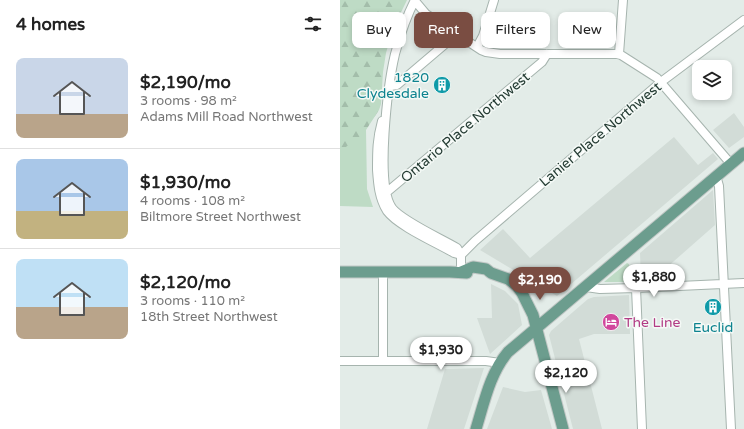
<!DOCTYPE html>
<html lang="en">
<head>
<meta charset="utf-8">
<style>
	:root { --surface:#fff; --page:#f6f6f6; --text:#222; --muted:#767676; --line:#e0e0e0; --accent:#7a4d42 }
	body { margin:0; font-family:"Varela Round",sans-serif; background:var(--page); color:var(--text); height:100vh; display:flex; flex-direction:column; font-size:15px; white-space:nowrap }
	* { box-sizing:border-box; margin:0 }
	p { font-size:13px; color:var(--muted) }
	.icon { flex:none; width:22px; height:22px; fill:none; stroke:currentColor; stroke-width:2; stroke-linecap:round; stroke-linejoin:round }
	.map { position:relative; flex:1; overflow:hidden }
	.sheet { display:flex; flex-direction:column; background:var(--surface); width:340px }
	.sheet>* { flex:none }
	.top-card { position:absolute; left:12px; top:12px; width:332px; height:36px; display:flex; gap:8px }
	.buttons { position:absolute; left:352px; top:60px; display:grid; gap:8px }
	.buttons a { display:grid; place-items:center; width:40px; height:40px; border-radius:8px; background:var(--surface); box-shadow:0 2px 6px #0003; font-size:20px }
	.price { position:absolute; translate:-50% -34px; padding:0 9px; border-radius:14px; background:#fff; color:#222; font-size:13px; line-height:26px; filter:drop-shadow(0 1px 2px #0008) }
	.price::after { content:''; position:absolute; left:50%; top:24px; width:12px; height:9px; margin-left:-6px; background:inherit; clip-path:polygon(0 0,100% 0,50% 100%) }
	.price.current { background:var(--accent); color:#fff }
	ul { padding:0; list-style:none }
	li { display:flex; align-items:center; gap:12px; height:100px; padding:0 16px }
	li+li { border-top:1px solid var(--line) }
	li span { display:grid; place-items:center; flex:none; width:112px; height:80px; border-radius:8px; color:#555 }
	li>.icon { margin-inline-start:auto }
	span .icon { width:48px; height:48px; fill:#fffc; stroke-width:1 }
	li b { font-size:17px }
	h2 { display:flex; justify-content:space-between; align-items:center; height:48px; padding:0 16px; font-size:17px }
	.pill { padding:0 14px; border-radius:8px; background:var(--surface); box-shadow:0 2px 6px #0003; font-size:14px; line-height:36px }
	.pill.current { background:var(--accent); color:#fff }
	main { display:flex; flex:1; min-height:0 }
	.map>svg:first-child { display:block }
	.built { fill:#d2dcd7 }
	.green { fill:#bedbc5 }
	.forest { fill:url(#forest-firs) }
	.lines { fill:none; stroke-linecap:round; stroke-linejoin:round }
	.minor-casing { stroke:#a6b4ae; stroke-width:10 }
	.major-casing { stroke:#c2c8c6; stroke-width:13 }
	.minor { stroke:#fff; stroke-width:8 }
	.major { stroke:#6c9d8e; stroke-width:11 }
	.labels { text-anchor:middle; stroke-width:3; stroke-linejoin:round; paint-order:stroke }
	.culture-label { font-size:14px; fill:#0d838f; stroke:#f4f9f6; text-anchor:end }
	.street-label { font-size:14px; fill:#253c34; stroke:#f4f9f6 }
	.hotel-label { font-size:14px; fill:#b23c85; stroke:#f4f9f6; text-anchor:start }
</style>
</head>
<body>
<main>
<section class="sheet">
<h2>4 homes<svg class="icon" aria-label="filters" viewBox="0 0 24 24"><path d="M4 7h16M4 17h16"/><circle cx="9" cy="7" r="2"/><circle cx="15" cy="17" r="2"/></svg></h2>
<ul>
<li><span style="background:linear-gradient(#c9d6e8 70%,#b9a48a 0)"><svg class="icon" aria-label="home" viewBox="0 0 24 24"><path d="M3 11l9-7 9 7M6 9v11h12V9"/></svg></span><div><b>$2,190/mo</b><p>3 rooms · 98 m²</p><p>Adams Mill Road Northwest</p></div></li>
<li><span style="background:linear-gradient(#a9c7e8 65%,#c2b280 0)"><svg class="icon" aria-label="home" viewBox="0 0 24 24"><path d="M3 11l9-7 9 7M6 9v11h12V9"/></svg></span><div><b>$1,930/mo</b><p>4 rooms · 108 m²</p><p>Biltmore Street Northwest</p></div></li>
<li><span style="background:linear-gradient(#bfe0f5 60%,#b9a48a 0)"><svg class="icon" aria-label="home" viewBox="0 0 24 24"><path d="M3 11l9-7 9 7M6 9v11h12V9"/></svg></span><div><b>$2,120/mo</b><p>3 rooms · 110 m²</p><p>18th Street Northwest</p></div></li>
</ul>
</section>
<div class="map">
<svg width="404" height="429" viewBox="0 0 404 429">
	<defs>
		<pattern id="forest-firs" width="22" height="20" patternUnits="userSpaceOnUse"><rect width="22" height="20" fill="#bedbc5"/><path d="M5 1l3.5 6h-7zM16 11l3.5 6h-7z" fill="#a3bdaa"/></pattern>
	</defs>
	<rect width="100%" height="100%" fill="#e3ece8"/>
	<!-- built -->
	<path class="built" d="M394,113L404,127V137L389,148L373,130Z
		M334,137L358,165L373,153L378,159L217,296L140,250L163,229L190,258Z
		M373,190L375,225L325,269L324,279L301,280L300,253Z
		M151,284L165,291L178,304L182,325L150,354L137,318H152Z
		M289,295L290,334H254L239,339L262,429H233L209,335L211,331L248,299L254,297Z
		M144,368L124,429H87L105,369Z
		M163,387L185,392L201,390L212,429H147Z"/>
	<!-- green -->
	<path class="green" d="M26,130L27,189L33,207L0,206V138Z
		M287,263L289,264V282H264Z"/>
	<!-- forest -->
	<path class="forest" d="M0,0H67L53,29L46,53L43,72L41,104L39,110L26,130V133L0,151Z"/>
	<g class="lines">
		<defs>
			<path id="minor" d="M75,0C66,17 60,36 55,54C48,84 35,184 52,208C62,221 102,239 117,248L121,255V272
				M75,1L86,14L141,50L146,52L160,54H277L281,55L317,78L391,164
				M137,47L143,36L154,0
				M279,54L283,0
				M50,86L57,85L117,34
				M42,121C37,139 37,151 37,170C38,184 39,198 47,211C58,226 97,243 114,253L121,255
				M376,176L379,186L391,429
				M41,197L202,62L207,54
				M121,255L135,241L321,82L404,20
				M43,272V361
				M246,287L260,289L296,288L404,283
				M296,288L302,429
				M0,361H146L160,363"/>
			<path id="major" d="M0,272H110L127,273
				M121,272L133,267L146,269L151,273L168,279L177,286L182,293L193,315L223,429
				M136,429C144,403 150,373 168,352L404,153"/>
		</defs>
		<!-- minor casing -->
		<use href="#minor" class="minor-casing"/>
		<!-- major casing -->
		<use href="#major" class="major-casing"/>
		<!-- minor -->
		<use href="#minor" class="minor"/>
		<!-- major -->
		<use href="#major" class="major"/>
	</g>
	<!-- icons -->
	<defs>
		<symbol id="building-disc" viewBox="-11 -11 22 22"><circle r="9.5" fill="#0f9aa8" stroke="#f4f9f6"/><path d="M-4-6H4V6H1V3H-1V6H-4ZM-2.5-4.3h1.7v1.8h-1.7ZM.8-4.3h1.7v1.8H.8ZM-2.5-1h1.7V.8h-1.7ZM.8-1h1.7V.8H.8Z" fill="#fff"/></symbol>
		<symbol id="hotel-disc" viewBox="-11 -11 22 22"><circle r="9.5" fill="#d1479c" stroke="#f4f9f6"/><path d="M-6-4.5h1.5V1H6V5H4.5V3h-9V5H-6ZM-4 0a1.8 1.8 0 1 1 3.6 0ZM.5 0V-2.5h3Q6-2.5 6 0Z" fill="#fff"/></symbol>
	</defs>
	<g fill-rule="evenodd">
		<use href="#building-disc" x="92" y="75" width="20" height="20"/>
		<use href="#building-disc" x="363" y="297" width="20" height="20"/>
		<use href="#hotel-disc" x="261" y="312" width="20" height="20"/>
	</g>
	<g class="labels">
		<!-- culture labels -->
		<g class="culture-label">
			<text x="89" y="82">1820<tspan x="89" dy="16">Clydesdale</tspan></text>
			<text x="373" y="332" text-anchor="middle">Euclid</text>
		</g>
		<!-- street labels -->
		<g class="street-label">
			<text transform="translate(125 127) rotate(-40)" y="5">Ontario Place Northwest</text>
			<text transform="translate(260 134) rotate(-40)" y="5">Lanier Place Northwest</text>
		</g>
		<!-- hotel labels -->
		<g class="hotel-label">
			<text x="284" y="327">The Line</text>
		</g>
	</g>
</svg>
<div class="buttons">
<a><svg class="icon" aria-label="layers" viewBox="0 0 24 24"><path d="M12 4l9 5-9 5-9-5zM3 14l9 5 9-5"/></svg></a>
</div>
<b class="price" style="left:314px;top:298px">$1,880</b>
<b class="price current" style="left:200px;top:301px">$2,190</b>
<b class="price" style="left:101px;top:371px">$1,930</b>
<b class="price" style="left:226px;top:394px">$2,120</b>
<div class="top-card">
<a class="pill">Buy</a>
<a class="pill current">Rent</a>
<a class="pill">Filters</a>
<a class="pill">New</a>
</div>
</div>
</main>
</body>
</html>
